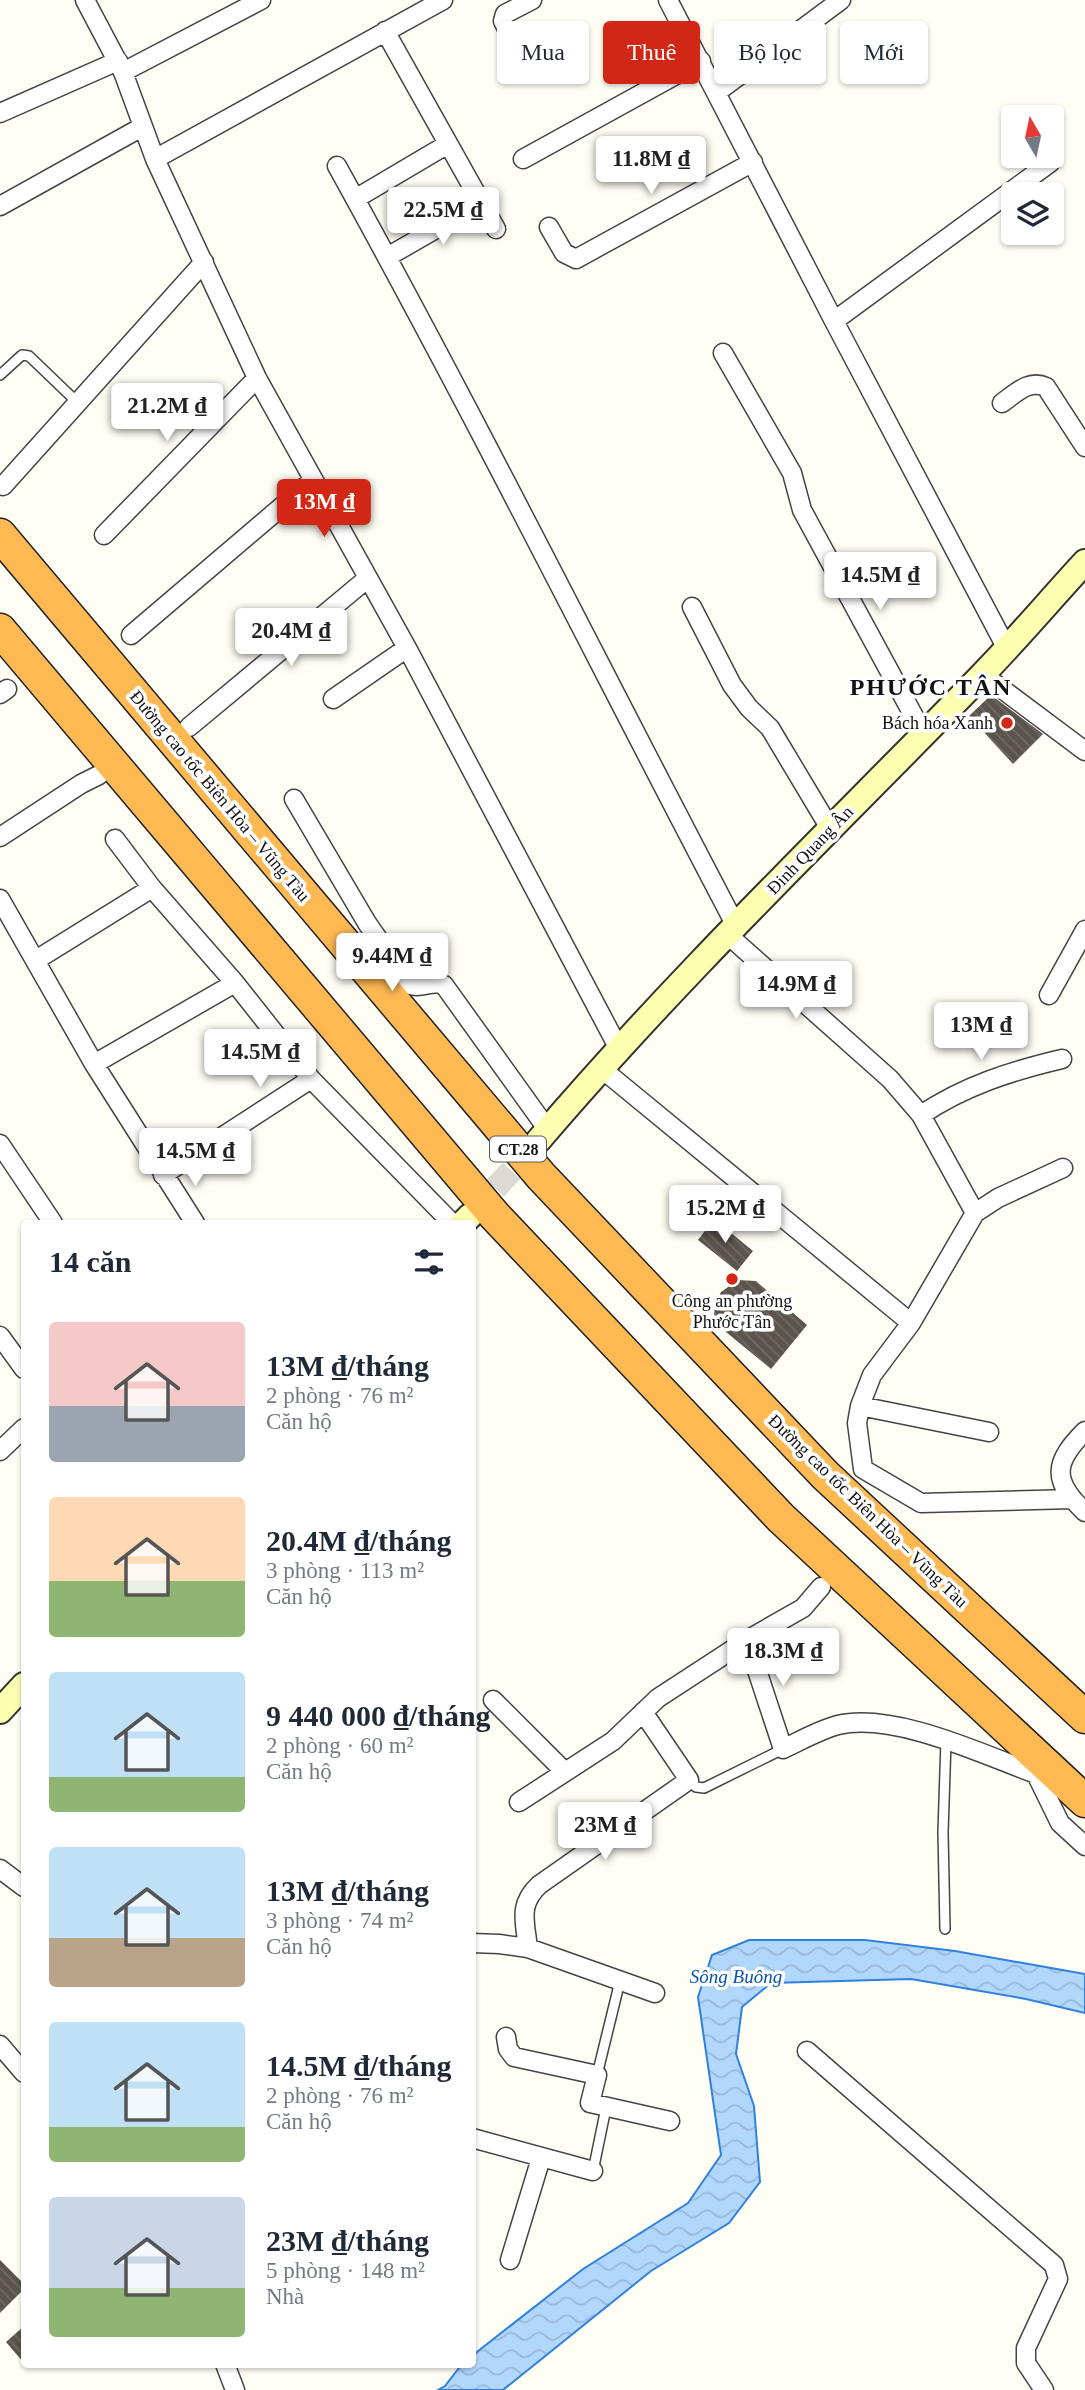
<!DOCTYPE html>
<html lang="vi">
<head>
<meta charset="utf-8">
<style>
	:root { --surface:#fff; --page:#f6f6f7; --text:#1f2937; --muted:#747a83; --accent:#d32716 }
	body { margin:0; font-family:"Times New Roman",serif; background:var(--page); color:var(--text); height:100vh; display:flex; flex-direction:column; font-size:26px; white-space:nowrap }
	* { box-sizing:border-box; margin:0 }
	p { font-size:23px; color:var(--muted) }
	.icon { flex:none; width:38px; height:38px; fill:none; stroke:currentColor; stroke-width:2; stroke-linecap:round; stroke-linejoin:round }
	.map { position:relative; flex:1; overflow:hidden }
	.panel { position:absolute; left:21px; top:1220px; width:455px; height:1148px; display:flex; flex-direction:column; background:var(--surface); border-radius:7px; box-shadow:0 2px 5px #0004 }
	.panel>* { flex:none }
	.top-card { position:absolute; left:497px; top:21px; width:483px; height:63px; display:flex; gap:14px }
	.needle { width:46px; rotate:351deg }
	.fabs { position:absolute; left:1001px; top:105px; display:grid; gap:14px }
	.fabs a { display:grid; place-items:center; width:63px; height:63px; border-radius:7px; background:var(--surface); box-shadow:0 2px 5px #0004; font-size:35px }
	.price { position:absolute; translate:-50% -60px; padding:0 16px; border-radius:7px; background:#fff; color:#222; font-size:23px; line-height:46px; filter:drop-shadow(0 2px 4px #0008) }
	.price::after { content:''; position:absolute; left:50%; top:42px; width:21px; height:16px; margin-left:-10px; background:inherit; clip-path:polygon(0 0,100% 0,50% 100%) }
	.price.active { background:var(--accent); color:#fff }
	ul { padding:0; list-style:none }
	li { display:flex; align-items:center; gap:21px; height:175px; padding:0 28px }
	li span { display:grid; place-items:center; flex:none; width:196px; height:140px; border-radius:7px; color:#555 }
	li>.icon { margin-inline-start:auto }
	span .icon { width:84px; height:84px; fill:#fffc; stroke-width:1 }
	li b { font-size:30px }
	h2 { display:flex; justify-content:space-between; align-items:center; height:84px; padding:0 28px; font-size:30px }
	.pill { padding:0 24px; border-radius:7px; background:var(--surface); box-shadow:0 2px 5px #0004; font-size:24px; line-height:63px }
	.pill.active { background:var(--accent); color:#fff }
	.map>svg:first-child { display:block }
	.water { fill:url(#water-waves); stroke:#3081dd; stroke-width:2 }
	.building { fill:url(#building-back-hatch) }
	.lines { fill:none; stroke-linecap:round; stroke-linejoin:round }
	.secondary-tunnel { stroke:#dbdad3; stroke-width:24; stroke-dasharray:24 12; stroke-linecap:butt }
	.lane-casing { stroke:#444; stroke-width:12 }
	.street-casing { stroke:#444; stroke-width:21 }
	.secondary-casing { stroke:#333; stroke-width:28 }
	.highway-casing { stroke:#222; stroke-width:35 }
	.lane { stroke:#fff; stroke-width:9 }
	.street { stroke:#fff; stroke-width:18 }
	.secondary { stroke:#fdffb0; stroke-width:24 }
	.highway { stroke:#ffb953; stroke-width:32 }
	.poi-dot { fill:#d32716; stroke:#fff; stroke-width:2.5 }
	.labels { text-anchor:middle; stroke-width:7; stroke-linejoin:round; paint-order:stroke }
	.shield { fill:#fff; stroke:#585858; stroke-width:2 }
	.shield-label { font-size:16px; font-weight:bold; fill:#111 }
	.poi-label { font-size:18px; fill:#111; stroke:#fff; text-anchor:end }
	.street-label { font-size:18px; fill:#111; stroke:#fff }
	.water-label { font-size:19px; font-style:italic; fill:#0952b4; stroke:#fff }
	.district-label { font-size:24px; font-weight:bold; letter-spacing:2px; fill:#111; stroke:#fff }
</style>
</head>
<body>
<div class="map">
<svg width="1085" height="2390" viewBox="0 0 1085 2390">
	<defs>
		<pattern id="water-waves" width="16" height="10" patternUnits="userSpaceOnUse" patternTransform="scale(1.75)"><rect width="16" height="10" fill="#b2d7fd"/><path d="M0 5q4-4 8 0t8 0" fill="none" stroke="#98b8d8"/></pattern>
		<pattern id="building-back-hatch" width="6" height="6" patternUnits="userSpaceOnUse" patternTransform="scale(1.75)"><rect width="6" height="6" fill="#5b544c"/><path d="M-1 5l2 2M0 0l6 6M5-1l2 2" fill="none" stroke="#6e6862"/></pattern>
	</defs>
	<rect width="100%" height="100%" fill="#fffef5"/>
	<!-- water -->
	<path class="water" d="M749,1940H865L955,1951L1085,1974V2013L1026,1999L911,1979L771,1983L742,2007L736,2054L754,2106L760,2182L729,2223L651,2271L503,2390H438L445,2386L462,2364H472L473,2355L583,2269L688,2203L721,2155L698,1997L712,1955Z"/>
	<!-- building -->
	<path class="building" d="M991,695L1043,734L1013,764L969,716Z
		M714,1219L753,1251L737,1271L698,1240Z
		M738,1280L756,1281L807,1325L771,1369L720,1327L714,1314L716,1302L721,1292Z
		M0,2260L24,2284V2289L0,2313Z
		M24,2326V2363L6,2342Z"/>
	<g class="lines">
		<!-- secondary-tunnel -->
		<path class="secondary-tunnel" d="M471,1215L536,1144"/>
		<defs>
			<path id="lane" d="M0,375L22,355L29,356L78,403
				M689,1780L696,1787L704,1788L783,1749
				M945,1929L943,1832L946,1741
				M597,2075L620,1981
				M593,2171L606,2108"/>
			<path id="street" d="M85,0L123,72L155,159L257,378L407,648L619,1049
				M668,0L834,321L1006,647
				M385,31L496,229
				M527,68L503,21L505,14L532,0
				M123,72L261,0
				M717,92L841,0
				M0,113L118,61
				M155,159L443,0
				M523,159L701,61
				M337,166C476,417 603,673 736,926
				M355,199L448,144
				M0,206L142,127
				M549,227L564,253L576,259L753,162
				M387,257L481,203
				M834,321L1051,162
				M723,353L792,473L802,510L923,733
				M1002,403C1016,393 1029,379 1046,387L1085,447
				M3,486L204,262
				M104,535L257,378
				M692,607L732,685L749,708L770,728L831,830
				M131,635L313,480
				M982,674L1085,751
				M0,694L7,689
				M333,699L407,648
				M189,727L368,578
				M294,799L367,923L410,985C422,989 432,980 444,985L548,1130
				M0,837L81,784L99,775
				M115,839L152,888L235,983L311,1079L163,1175
				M0,899L94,1064
				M728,935L890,1079L921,1115L975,1213
				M36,960L152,888
				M1049,995L1085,930
				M602,1069L911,1323
				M311,1079L452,1223
				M921,1115C964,1086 1011,1071 1062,1059
				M0,1144L53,1223
				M1063,1168L998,1198L975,1213L911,1323L872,1375L860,1406L857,1423L863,1469L921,1503L1072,1499
				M195,1223L94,1064L235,983
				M0,1336L24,1369
				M860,1406L989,1432
				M1085,1431C1054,1462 1051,1480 1085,1512
				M0,1451L24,1428
				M747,1640L783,1749C800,1741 819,1730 838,1725C894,1712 982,1754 1036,1774L1060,1823L1085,1846
				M493,1700L565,1772
				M519,1802L613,1741L658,1698L747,1640L803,1608L821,1587
				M0,1869L24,1887
				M472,1943L499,1944L528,1948L655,1993
				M528,1948C525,1921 518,1905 539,1885L689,1780L643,1712
				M506,2037L508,2049L514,2057L597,2075L590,2103L670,2121
				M0,2045L24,2073
				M807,2051L1054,2265L1058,2279L1026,2348V2363L1044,2390
				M472,2138L593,2171
				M510,2260L541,2158
				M225,2364L235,2390"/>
			<path id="secondary" d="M538,1141C677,978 832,829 981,676C1017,639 1050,600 1085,562
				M463,1223L470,1216
				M0,1711L24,1685"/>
			<path id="highway" d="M0,535L541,1176L825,1475L1085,1717
				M0,630L495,1216L781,1518L1085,1801"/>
		</defs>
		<!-- lane casing -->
		<use href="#lane" class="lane-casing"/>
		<!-- street casing -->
		<use href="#street" class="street-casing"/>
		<!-- secondary casing -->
		<use href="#secondary" class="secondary-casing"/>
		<!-- highway casing -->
		<use href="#highway" class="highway-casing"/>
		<!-- lane -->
		<use href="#lane" class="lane"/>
		<!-- street -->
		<use href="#street" class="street"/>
		<!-- secondary -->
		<use href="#secondary" class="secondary"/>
		<!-- highway -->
		<use href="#highway" class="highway"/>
	</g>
	<!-- markers -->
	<g class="poi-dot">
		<circle cx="1007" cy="723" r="7"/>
		<circle cx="732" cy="1279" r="7"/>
	</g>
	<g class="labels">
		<!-- shield labels -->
		<rect class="shield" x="490" y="1136.5" width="56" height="25" rx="5"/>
		<g class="shield-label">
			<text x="518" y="1155">CT.28</text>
		</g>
		<!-- poi labels -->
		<g class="poi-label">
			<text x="993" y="729">Bách hóa Xanh</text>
			<text x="732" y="1307" text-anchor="middle">Công an phường<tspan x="732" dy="21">Phước Tân</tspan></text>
		</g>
		<!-- street labels -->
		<g class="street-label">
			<text transform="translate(220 796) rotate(50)" y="6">Đường cao tốc Biên Hòa – Vũng Tàu</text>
			<text transform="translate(810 850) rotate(-46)" y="6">Đinh Quang Ân</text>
			<text transform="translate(868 1511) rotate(44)" y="6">Đường cao tốc Biên Hòa – Vũng Tàu</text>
		</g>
		<!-- water labels -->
		<g class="water-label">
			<text x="736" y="1983">Sông Buông</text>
		</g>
		<!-- district labels -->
		<g class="district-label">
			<text x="931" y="695">PHƯỚC TÂN</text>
		</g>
	</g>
</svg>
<div class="fabs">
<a><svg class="needle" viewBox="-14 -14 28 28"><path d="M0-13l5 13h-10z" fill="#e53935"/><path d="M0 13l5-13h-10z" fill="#747a83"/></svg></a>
<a><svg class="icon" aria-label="layers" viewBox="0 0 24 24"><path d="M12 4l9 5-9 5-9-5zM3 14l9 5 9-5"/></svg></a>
</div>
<b class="price" style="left:651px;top:196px">11.8M ₫</b>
<b class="price" style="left:443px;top:247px">22.5M ₫</b>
<b class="price" style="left:167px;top:443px">21.2M ₫</b>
<b class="price active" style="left:324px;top:539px">13M ₫</b>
<b class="price" style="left:880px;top:612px">14.5M ₫</b>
<b class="price" style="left:291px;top:668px">20.4M ₫</b>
<b class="price" style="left:392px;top:993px">9.44M ₫</b>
<b class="price" style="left:796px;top:1021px">14.9M ₫</b>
<b class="price" style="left:981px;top:1062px">13M ₫</b>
<b class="price" style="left:260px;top:1089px">14.5M ₫</b>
<b class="price" style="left:195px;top:1188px">14.5M ₫</b>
<b class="price" style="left:725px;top:1245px">15.2M ₫</b>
<b class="price" style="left:783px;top:1688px">18.3M ₫</b>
<b class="price" style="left:605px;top:1862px">23M ₫</b>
<div class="top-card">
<a class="pill">Mua</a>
<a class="pill active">Thuê</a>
<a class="pill">Bộ lọc</a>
<a class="pill">Mới</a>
</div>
<section class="panel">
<h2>14 căn<svg class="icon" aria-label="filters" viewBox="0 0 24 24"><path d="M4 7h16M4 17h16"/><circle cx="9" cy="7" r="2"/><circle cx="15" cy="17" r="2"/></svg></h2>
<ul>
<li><span style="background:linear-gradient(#f6c9c9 60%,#9aa5b1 0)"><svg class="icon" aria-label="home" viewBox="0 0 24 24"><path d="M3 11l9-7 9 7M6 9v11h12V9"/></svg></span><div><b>13M ₫/tháng</b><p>2 phòng · 76 m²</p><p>Căn hộ</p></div></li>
<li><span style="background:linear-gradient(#ffd9b3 60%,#8fb573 0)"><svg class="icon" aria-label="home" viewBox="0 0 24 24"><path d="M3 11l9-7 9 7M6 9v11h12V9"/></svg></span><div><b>20.4M ₫/tháng</b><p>3 phòng · 113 m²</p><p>Căn hộ</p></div></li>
<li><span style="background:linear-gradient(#bfe0f5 75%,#8fb573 0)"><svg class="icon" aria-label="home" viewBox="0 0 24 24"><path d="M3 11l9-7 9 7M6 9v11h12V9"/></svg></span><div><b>9 440 000 ₫/tháng</b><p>2 phòng · 60 m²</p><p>Căn hộ</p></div></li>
<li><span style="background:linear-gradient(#bfe0f5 65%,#b9a48a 0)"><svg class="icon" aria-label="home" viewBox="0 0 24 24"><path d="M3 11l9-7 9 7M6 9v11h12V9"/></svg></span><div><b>13M ₫/tháng</b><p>3 phòng · 74 m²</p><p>Căn hộ</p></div></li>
<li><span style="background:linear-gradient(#bfe0f5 75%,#8fb573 0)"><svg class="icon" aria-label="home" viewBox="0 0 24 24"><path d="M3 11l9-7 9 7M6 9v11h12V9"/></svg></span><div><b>14.5M ₫/tháng</b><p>2 phòng · 76 m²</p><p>Căn hộ</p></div></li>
<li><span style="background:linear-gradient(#c9d6e8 65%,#8fb573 0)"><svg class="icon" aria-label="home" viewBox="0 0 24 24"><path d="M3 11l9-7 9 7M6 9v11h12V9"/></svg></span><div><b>23M ₫/tháng</b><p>5 phòng · 148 m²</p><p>Nhà</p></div></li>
</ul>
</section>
</div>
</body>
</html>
